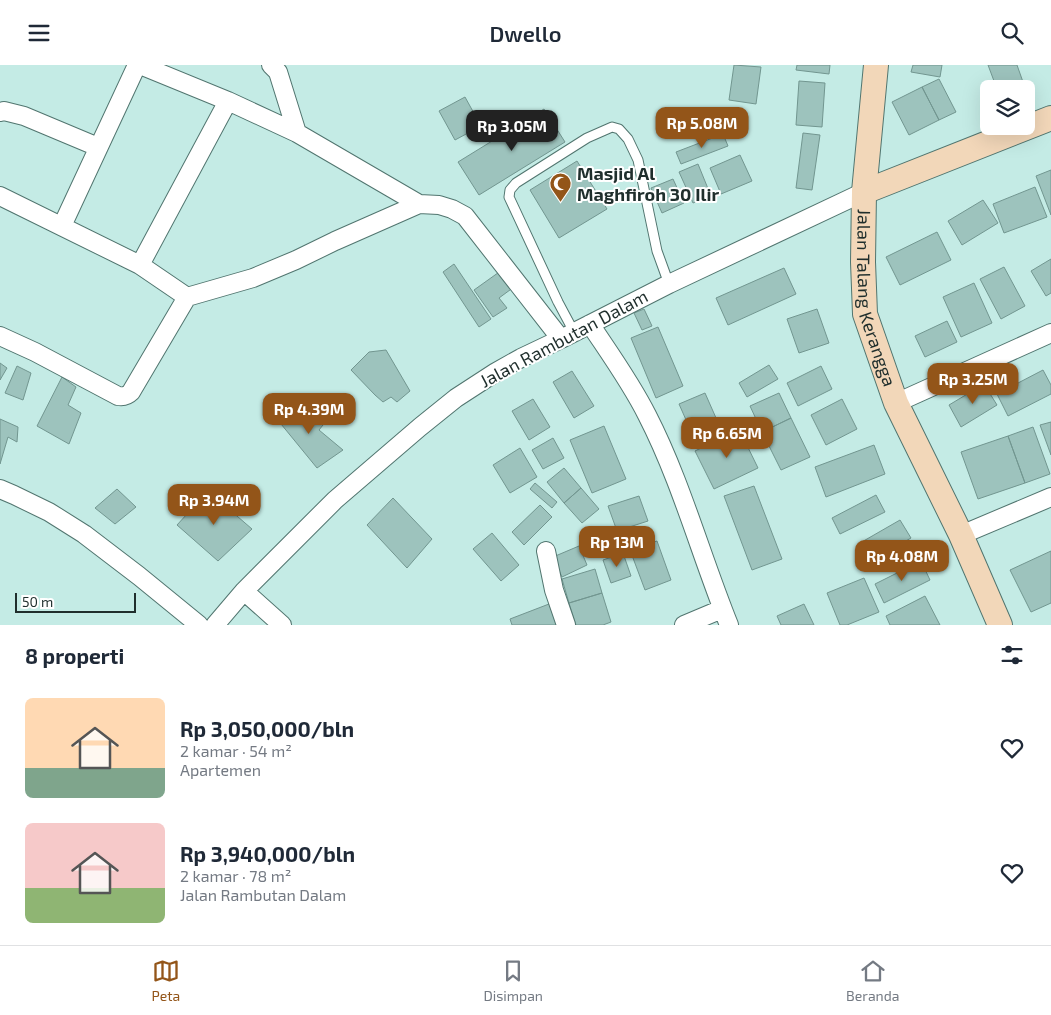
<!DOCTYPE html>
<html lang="id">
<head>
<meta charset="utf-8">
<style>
	:root { --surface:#fff; --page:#f6f6f7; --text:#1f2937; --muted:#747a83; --line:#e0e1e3; --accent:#935519 }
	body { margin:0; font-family:"Exo 2",sans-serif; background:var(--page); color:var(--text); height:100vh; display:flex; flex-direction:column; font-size:19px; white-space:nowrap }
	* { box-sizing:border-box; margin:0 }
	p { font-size:16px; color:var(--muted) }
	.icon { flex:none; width:28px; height:28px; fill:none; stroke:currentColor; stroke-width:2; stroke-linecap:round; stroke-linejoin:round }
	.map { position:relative; height:560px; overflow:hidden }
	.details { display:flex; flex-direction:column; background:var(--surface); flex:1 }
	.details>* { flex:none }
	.fabs { position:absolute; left:980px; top:15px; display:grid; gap:10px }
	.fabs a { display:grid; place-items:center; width:55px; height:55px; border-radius:8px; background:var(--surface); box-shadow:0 5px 20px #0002; font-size:25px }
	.scale { position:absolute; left:15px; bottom:12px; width:121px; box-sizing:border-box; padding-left:5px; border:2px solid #1f2e2c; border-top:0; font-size:14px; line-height:18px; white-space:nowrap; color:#1f2e2c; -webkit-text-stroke:4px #fff; paint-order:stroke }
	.price { position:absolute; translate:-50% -42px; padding:0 11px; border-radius:10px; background:var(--accent); color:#fff; font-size:16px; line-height:32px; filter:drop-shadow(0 1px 2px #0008) }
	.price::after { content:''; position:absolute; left:50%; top:30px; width:15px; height:11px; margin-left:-8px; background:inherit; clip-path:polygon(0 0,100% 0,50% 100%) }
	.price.active { background:#222; color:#fff }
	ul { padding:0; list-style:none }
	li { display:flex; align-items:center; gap:15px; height:125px; padding:0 25px }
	li span { display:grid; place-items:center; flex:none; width:140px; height:100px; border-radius:8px; color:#555 }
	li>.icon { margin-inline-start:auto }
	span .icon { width:60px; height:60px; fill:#fffc; stroke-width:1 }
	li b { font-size:21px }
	h2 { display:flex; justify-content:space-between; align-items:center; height:60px; padding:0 25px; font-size:21px }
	header { display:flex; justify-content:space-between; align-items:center; height:65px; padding:0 25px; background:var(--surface); font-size:22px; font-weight:600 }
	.dock { display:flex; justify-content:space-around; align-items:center; height:70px; border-top:1px solid var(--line); background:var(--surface); font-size:14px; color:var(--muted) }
	.dock a { display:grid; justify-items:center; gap:2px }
	.dock .active { color:var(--accent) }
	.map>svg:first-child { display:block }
	.building { fill:#9dc3bd; stroke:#729690 }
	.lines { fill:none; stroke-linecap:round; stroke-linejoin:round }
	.lane-casing { stroke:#51756f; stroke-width:11 }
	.street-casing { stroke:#51756f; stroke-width:20 }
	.secondary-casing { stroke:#51756f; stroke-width:26 }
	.lane { stroke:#fff; stroke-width:9 }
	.street { stroke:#fff; stroke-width:18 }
	.secondary { stroke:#f2d7b9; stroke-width:24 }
	.labels { text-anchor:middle; stroke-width:4; stroke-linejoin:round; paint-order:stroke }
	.poi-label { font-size:18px; font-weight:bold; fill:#1f2e2c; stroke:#fff; text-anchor:start }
	.street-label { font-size:18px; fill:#1f2e2c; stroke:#fff }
</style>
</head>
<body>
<header><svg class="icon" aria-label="menu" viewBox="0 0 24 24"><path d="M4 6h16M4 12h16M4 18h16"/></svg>Dwello<svg class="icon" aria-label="search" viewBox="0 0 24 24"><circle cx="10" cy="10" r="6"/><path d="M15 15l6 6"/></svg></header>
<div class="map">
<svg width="1051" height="560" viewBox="0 0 1051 560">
	<rect width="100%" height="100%" fill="#c4ebe5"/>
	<!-- building -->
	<path class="building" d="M734,0L761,2L756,39L729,35Z
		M797,0H830L829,9L796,5Z
		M913,0H942L940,12L911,7Z
		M988,0H1017L1023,17L1006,24H997Z
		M939,14L956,47L939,55L922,22Z
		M799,16L825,18L822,62L796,60Z
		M922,22L939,55L909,70L892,37Z
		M465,32L481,61L455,75L439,46Z
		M544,44L565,77L479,130L458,97Z
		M803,68L820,70L812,125L796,123Z
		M723,69L728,81L681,99L676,87Z
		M740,90L752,116L721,129L710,103Z
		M577,96L607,144L559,173L530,125Z
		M698,99L711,131L693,138L679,107Z
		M1051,105V150L1036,111Z
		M673,114L684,138L662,148L651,123Z
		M1035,122L1047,152L1004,168L993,139Z
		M983,135L998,158L962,180L948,156Z
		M937,167L951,195L900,220L886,192Z
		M1051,194V228L1046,231L1031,206Z
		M454,199L491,254L479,262L443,207Z
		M1004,202L1025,241L1001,254L980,214Z
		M784,203L796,229L728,260L716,233Z
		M502,205L514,222L499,233L507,243L493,252L474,225Z
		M974,218L992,258L961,272L943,232Z
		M644,244L652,261L642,265L634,248Z
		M817,244L829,278L799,288L787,254Z
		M947,256L957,277L925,292L915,271Z
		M658,262L683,321L656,333L631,273Z
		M386,285L410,326L397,337L391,332L383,337L375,330L351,305L369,287Z
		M0,298L7,303L0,315Z
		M769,300L778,314L747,332L739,318Z
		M17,301L31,308L23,335L5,328Z
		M821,301L832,324L798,341L787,318Z
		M1043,305L1051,320V329L1008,351L997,329Z
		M572,306L594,341L574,353L553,317Z
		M62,312L76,322L68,340L81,348L69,379L37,361Z
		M984,319L997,340L961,362L949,340Z
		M705,328L720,362L694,373L679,339Z
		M779,328L791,353L762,367L750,341Z
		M533,334L550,362L529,375L512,346Z
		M842,334L857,364L826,380L811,350Z
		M284,339L305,360L317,344L327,355L319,365L343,385L317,403L272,348Z
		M791,353L810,392L781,405L762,367Z
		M0,354L18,362L17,377L8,372L0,399Z
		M1051,357V390L1040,360Z
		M604,361L626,414L592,428L570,375Z
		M1033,362L1050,409L1025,418L1008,371Z
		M739,364L758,403L714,424L695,386Z
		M1008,371L1025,418L978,434L961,387Z
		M553,373L564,393L543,404L532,385Z
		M874,380L885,409L826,432L815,402Z
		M520,383L537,412L510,428L493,400Z
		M564,403L581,423L564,438L547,417Z
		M535,418L557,437L552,443L530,424Z
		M754,421L782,494L752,505L724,431Z
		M581,423L599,444L582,458L564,438Z
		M117,424L136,442L115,459L95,443Z
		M208,426L252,464L218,496L177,460Z
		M876,430L885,447L840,469L832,453Z
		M639,431L648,456L617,466L608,441Z
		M393,433L432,474L407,503L367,460Z
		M540,440L552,452L524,480L512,467Z
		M900,455L911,473L871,496L860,478Z
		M492,468L519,500L501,516L473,484Z
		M657,476L671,515L645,525L630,485Z
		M579,481L587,500L562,512L553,492Z
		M1051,486V538L1031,547L1010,505Z
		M623,488L631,511L611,518L603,495Z
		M921,496L930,515L884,538L875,519Z
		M595,504L602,528L569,538L562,514Z
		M864,513L879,547L847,560H840L827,528Z
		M602,528L611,557L603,560H576L569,538Z
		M925,531L940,560H890L886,551Z
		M549,539L557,560H512L510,554Z
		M804,539L814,560H781L777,551Z"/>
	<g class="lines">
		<defs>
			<path id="lane" d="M574,267L558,237L509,132L510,125L516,118L587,73L612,62L619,64L628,74L638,95L657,186L669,219"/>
			<path id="street" d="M140,0L228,36L297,68L419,139
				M271,0L278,7L297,68
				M0,47L4,46L24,51L98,82
				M0,131L140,200L187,232
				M62,161L137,0
				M140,200L228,36
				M590,259C610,289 631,318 647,350C681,416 701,491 729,560
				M0,271L35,287L118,331C124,332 127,331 131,327L187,232L253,213L296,195L335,176L419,139L439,140L452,144L465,151L561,274
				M896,338L1051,268
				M0,424L14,430L49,447L84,469L139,511L199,560
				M961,470L1051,432
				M546,486L554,525L566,560
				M244,526L282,560
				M215,560L244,526L335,435L420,362L456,333L496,307L521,293L561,274L669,219L864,127
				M684,560L722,544"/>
			<g id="secondary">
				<path id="s1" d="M876,0L864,127L863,197L865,249L896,338L961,470L1000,560"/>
				<path d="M864,127L1051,53"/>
			</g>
		</defs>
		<!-- lane casing -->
		<use href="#lane" class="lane-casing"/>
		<!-- street casing -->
		<use href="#street" class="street-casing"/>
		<!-- secondary casing -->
		<use href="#secondary" class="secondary-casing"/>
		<!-- lane -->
		<use href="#lane" class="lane"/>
		<!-- street -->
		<use href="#street" class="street"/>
		<!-- secondary -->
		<use href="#secondary" class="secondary"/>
	</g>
	<!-- icons -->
	<defs>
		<symbol id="mosque-pin" viewBox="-11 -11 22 30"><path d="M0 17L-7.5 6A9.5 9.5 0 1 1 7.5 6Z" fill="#935519" stroke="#fff"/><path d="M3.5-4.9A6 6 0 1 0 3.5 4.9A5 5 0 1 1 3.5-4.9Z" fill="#fff"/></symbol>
	</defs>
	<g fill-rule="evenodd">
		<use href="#mosque-pin" x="548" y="106" width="25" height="34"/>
	</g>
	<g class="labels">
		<!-- poi labels -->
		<g class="poi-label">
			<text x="577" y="115">Masjid Al<tspan x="577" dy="21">Maghfiroh 30 Ilir</tspan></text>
		</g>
		<!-- street labels -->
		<g class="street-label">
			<text dy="6" stroke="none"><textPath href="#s1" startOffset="235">Jalan Talang Kerangga</textPath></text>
			<text transform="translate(564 274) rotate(-28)" y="6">Jalan Rambutan Dalam</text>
		</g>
	</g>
</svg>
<div class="fabs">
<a><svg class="icon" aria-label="layers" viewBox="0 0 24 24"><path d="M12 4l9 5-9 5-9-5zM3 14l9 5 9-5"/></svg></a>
</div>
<div class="scale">50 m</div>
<b class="price" style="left:702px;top:84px">Rp 5.08M</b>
<b class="price active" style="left:512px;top:87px">Rp 3.05M</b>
<b class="price" style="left:973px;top:340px">Rp 3.25M</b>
<b class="price" style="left:309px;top:370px">Rp 4.39M</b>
<b class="price" style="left:727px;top:394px">Rp 6.65M</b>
<b class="price" style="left:214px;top:461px">Rp 3.94M</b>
<b class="price" style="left:617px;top:503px">Rp 13M</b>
<b class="price" style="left:902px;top:517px">Rp 4.08M</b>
</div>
<section class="details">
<h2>8 properti<svg class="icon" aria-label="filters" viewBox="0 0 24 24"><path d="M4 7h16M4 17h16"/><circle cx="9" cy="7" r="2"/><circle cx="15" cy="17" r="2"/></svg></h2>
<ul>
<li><span style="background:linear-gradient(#ffd9b3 70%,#7fa58c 0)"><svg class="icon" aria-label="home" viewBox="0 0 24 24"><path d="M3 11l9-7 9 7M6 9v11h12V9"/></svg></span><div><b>Rp 3,050,000/bln</b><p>2 kamar · 54 m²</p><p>Apartemen</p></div><svg class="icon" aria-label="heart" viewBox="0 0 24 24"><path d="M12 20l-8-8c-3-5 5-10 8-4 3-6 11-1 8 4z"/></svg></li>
<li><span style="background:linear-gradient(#f6c9c9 65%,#8fb573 0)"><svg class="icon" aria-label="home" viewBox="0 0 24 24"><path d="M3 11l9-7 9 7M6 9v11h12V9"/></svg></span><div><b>Rp 3,940,000/bln</b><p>2 kamar · 78 m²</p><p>Jalan Rambutan Dalam</p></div><svg class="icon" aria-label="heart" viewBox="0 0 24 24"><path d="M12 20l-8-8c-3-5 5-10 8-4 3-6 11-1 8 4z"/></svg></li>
</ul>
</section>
<nav class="dock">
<a class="active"><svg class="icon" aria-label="map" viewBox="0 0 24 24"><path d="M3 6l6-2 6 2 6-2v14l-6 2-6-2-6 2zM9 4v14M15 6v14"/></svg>Peta</a>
<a><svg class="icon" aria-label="saved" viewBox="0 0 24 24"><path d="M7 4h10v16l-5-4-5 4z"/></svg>Disimpan</a>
<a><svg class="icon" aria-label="home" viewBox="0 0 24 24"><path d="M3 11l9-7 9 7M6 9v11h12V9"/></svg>Beranda</a>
</nav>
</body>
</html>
